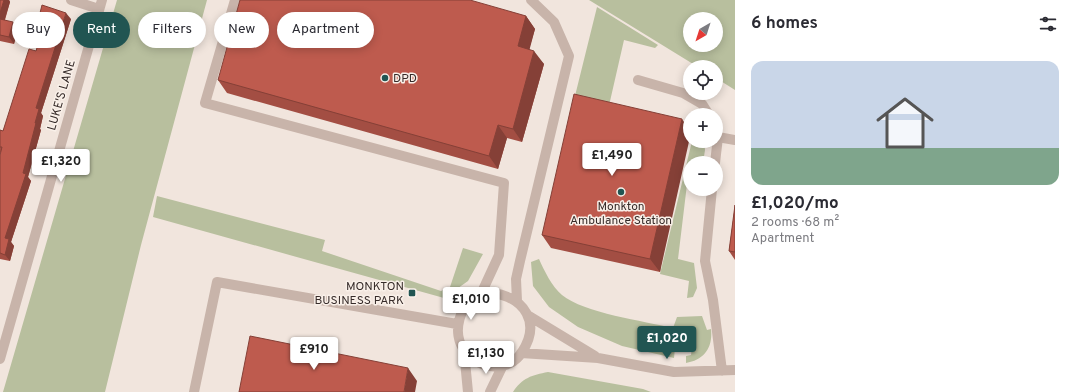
<!DOCTYPE html>
<html lang="en">
<head>
<meta charset="utf-8">
<style>
	:root { --surface:#fff; --page:#f7f7f7; --text:#2b2b33; --muted:#7c7c81; --line:#e1e1e2; --accent:#215552 }
	body { margin:0; font-family:Overpass,sans-serif; background:var(--page); color:var(--text); height:100vh; display:flex; flex-direction:column; font-size:15px; white-space:nowrap }
	* { box-sizing:border-box; margin:0 }
	p { font-size:13px; color:var(--muted) }
	.icon { flex:none; width:22px; height:22px; fill:none; stroke:currentColor; stroke-width:2; stroke-linecap:round; stroke-linejoin:round }
	.map { position:relative; flex:1; overflow:hidden }
	.panel { display:flex; flex-direction:column; background:var(--surface); width:340px }
	.panel>* { flex:none }
	.top-card { position:absolute; left:12px; top:12px; width:380px; height:36px; display:flex; gap:8px }
	.needle { width:26px; rotate:219deg }
	.buttons { position:absolute; left:683px; top:12px; display:grid; gap:8px }
	.buttons a { display:grid; place-items:center; width:40px; height:40px; border-radius:50%; background:var(--surface); box-shadow:0 2px 10px #0003; font-size:20px }
	.price { position:absolute; translate:-50% -34px; padding:0 9px; border-radius:4px; background:#fff; color:#222; font-size:13px; line-height:26px; filter:drop-shadow(0 1px 2px #0008) }
	.price::after { content:''; position:absolute; left:50%; top:24px; width:12px; height:9px; margin-left:-6px; background:inherit; clip-path:polygon(0 0,100% 0,50% 100%) }
	.price.current { background:var(--accent); color:#fff }
	ul { padding:0; list-style:none }
	li { display:grid; align-content:center; gap:8px; height:212px; padding:0 16px }
	li+li { border-top:1px solid var(--line) }
	li span { display:grid; place-items:center; height:124px; border-radius:12px; color:#555 }
	li>.icon { margin-inline-start:auto }
	span .icon { width:72px; height:72px; fill:#fffc; stroke-width:1 }
	li b { font-size:17px }
	h2 { display:flex; justify-content:space-between; align-items:center; height:48px; padding:0 16px; font-size:17px }
	.tag { padding:0 14px; border-radius:18px; background:var(--surface); box-shadow:0 2px 10px #0003; font-size:14px; line-height:36px }
	.tag.current { background:var(--accent); color:#fff }
	main { display:flex; flex:1; min-height:0 }
	.map>svg:first-child { display:block }
	.green { fill:#b8bf9e; fill-rule:evenodd }
	.lines { fill:none; stroke-linecap:round; stroke-linejoin:round }
	.minor { stroke:#c8b4aa; stroke-width:10 }
	.wall { fill:#a34e43 }
	.shaded-wall { fill:#854037 }
	.building { fill:#be5b4e; stroke:#854037 }
	.poi-dot { fill:#215552; stroke:#f9f0e9; stroke-width:1.5 }
	.labels { text-anchor:middle; stroke-width:3; stroke-linejoin:round; paint-order:stroke }
	.poi-label { font-size:12px; fill:#362b29; stroke:#f9f0e9; text-anchor:start }
	.street-label { font-size:12px; fill:#362b29; stroke:#f9f0e9 }
</style>
</head>
<body>
<main>
<div class="map">
<svg width="735" height="392" viewBox="0 0 735 392">
	<rect width="100%" height="100%" fill="#f1e5dd"/>
	<!-- green -->
	<path class="green" d="M117,0H207L141,245L105,392H3Z
		M589,0H735V90L716,78V67H698ZM690,19H716V45H690Z
		M597,7L658,45L655,48L624,40L608,110L573,104Z
		M692,141H704L705,150L703,163H690V176H688L678,259L694,263L697,288L693,297L687,298L689,281L660,274Z
		M157,196L325,240L322,251L441,291L450,287L463,248L483,254L468,281L444,298L153,217Z
		M539,259C544,270 552,287 562,295C584,313 644,321 673,328L677,317L702,316L707,330L711,329C713,348 704,360 686,363V356L691,355L693,339L676,337L674,358L622,346L578,327L549,307L533,286L531,262Z
		M548,372L643,389L651,392H513C522,378 532,375 548,372Z"/>
	<g class="lines">
		<!-- minor -->
		<path class="minor" d="M71,0L99,9
			M235,0L205,103L504,183L499,255L481,294
			M638,80L683,93L702,104L709,115
			M718,137L735,140
			M715,163L718,137L716,132
			M712,189L705,261L713,300L722,371
			M493,293C525,298 541,323 522,352C509,373 479,370 465,351C451,334 459,302 481,294C484,293 489,293 493,293Z
			M517,301L516,279L520,261L569,56L554,22L531,0
			M529,316L595,356
			M464,351L468,392
			M521,353L598,358L674,372L735,370
			M0,359L102,0
			M194,392L217,282L457,324
			M490,392L502,367"/>
	</g>
	<!-- wall -->
	<path class="wall" d="M0,0H9L10,2L5,20L18,29L14,44L0,41Z
		M526,16L535,29L529,49L544,64L522,142L507,138L498,169L227,93L218,80Z
		M71,19L41,113L43,116L40,129L41,130L28,177L31,181L11,242L14,246L10,261L0,259V156L1,153L0,152V130L3,131L36,51L43,28L38,21Z
		M682,119L660,272L551,248L542,235Z
		M735,205V260L729,251Z"/>
	<!-- shaded-wall -->
	<path class="shaded-wall" d="M4,0H9L10,2L3,25L0,20V13Z
		M66,13L71,19L41,113L43,116L40,129L41,130L28,177L31,181L11,242L14,246L10,261L5,255V238L23,173L35,123L36,108Z
		M526,16L535,29L527,59L518,46Z
		M13,22L18,29L14,44L9,37Z
		M534,51L544,64L522,142L513,129Z
		M682,119L690,131V137L660,272L650,259Z
		M498,125L507,138L498,169L489,156Z
		M408,368L417,381L415,392H404Z"/>
	<!-- building -->
	<path class="building" d="M0,0H4L0,13Z
		M240,0H470L526,16L518,46L534,51L513,129L498,125L489,156L218,80Z
		M42,5L66,13L36,108L39,109L35,123H36L23,173L26,174L5,238L9,239L5,255L0,253V155L2,147H0V130L3,131L29,49L36,51L45,23L38,21Z
		M0,19L13,22L9,37L0,35Z
		M574,94L682,119L650,259L542,235Z
		M735,205V252L729,251Z
		M250,336L408,368L404,392H239Z"/>
	<!-- markers -->
	<g class="poi-dot">
		<circle cx="385" cy="78" r="4"/>
		<circle cx="621" cy="192" r="4"/>
		<rect x="408" y="289" width="8" height="8" rx="2"/>
	</g>
	<g class="labels">
		<!-- poi labels -->
		<g class="poi-label">
			<text x="393" y="82">DPD</text>
			<text x="621" y="210" text-anchor="middle">Monkton<tspan x="621" dy="14">Ambulance Station</tspan></text>
			<text x="404" y="290" text-anchor="end">MONKTON<tspan x="404" dy="14">BUSINESS PARK</tspan></text>
		</g>
		<!-- street labels -->
		<g class="street-label">
			<text transform="translate(61 95) rotate(-74)" y="4">LUKE'S LANE</text>
		</g>
	</g>
</svg>
<div class="buttons">
<a><svg class="needle" viewBox="-14 -14 28 28"><path d="M0-13l5 13h-10z" fill="#e53935"/><path d="M0 13l5-13h-10z" fill="#7c7c81"/></svg></a>
<a><svg class="icon" aria-label="locate" viewBox="0 0 24 24"><circle cx="12" cy="12" r="6"/><path d="M12 2v4M12 18v4M2 12h4M18 12h4"/></svg></a>
<a>+</a>
<a>−</a>
</div>
<b class="price" style="left:612px;top:177px">£1,490</b>
<b class="price" style="left:61px;top:183px">£1,320</b>
<b class="price" style="left:471px;top:321px">£1,010</b>
<b class="price current" style="left:667px;top:360px">£1,020</b>
<b class="price" style="left:314px;top:371px">£910</b>
<b class="price" style="left:486px;top:375px">£1,130</b>
<div class="top-card">
<a class="tag">Buy</a>
<a class="tag current">Rent</a>
<a class="tag">Filters</a>
<a class="tag">New</a>
<a class="tag">Apartment</a>
</div>
</div>
<section class="panel">
<h2>6 homes<svg class="icon" aria-label="filters" viewBox="0 0 24 24"><path d="M4 7h16M4 17h16"/><circle cx="9" cy="7" r="2"/><circle cx="15" cy="17" r="2"/></svg></h2>
<ul>
<li><span style="background:linear-gradient(#c9d6e8 70%,#7fa58c 0)"><svg class="icon" aria-label="home" viewBox="0 0 24 24"><path d="M3 11l9-7 9 7M6 9v11h12V9"/></svg></span><div><b>£1,020/mo</b><p>2 rooms · 68 m²</p><p>Apartment</p></div></li>
</ul>
</section>
</main>
</body>
</html>
